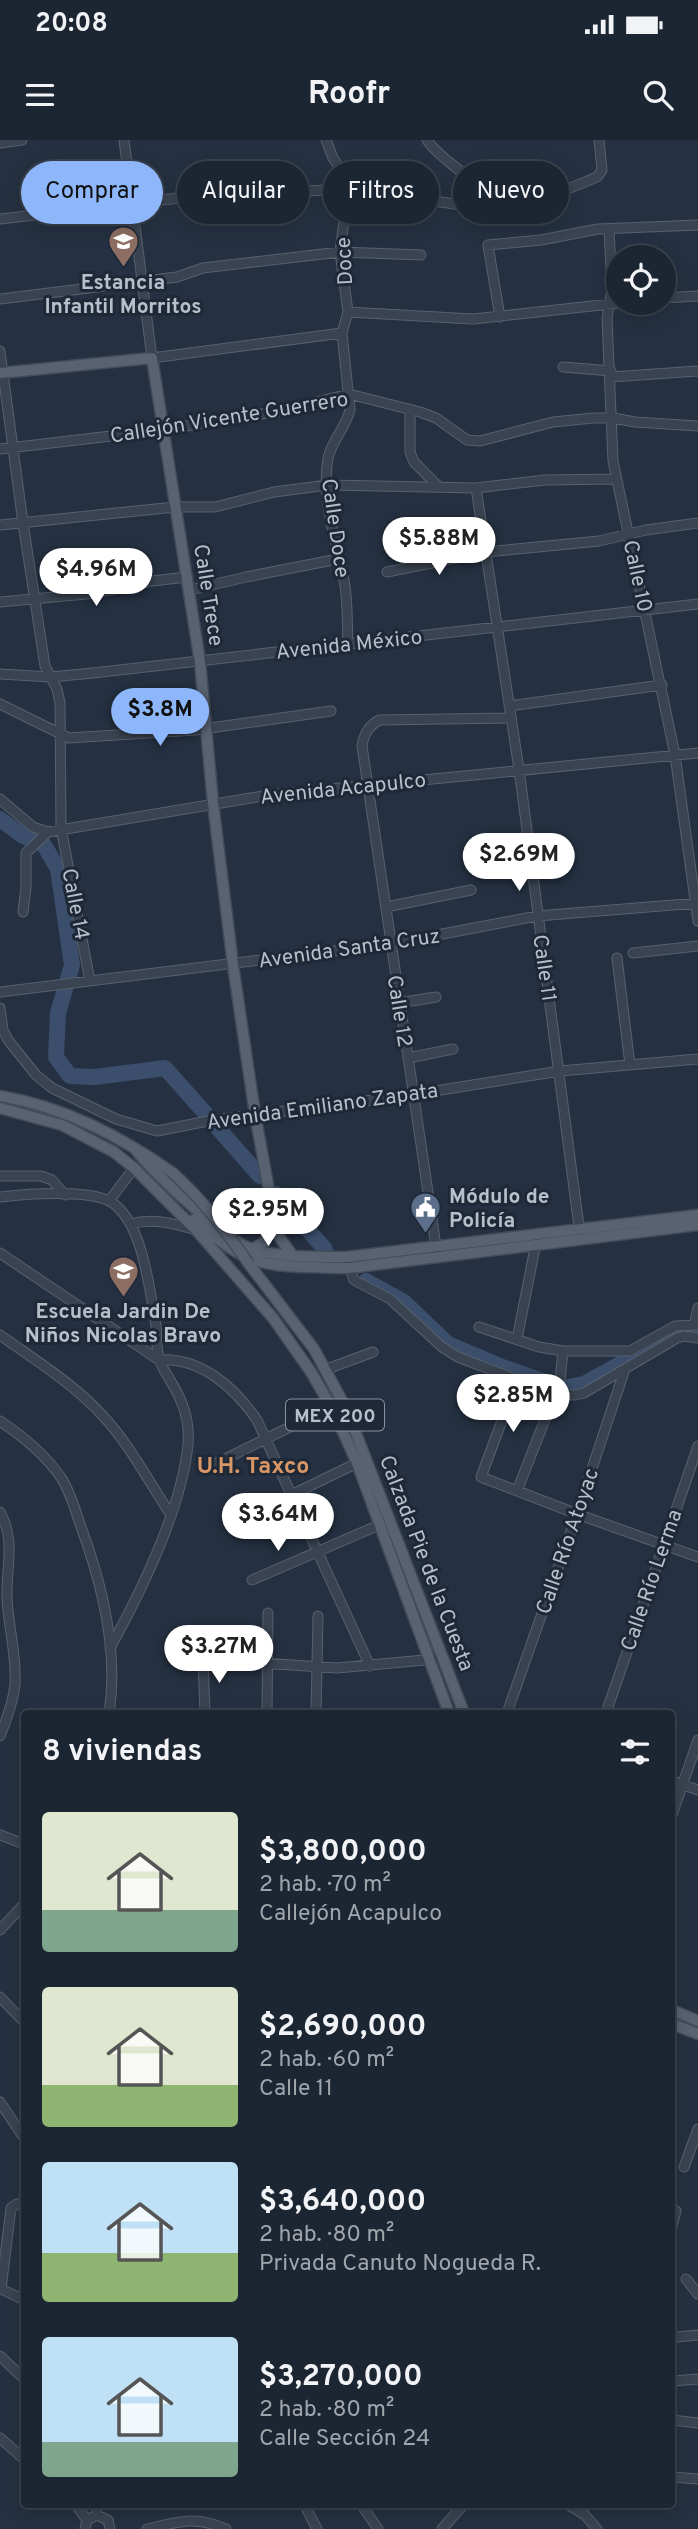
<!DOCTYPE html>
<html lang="es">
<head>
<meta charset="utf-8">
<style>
	:root { --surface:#1c2532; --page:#252d3a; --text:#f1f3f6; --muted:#a0a5ac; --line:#3a424d; --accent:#8db7fa }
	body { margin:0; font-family:Overpass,sans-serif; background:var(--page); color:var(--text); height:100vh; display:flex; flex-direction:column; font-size:26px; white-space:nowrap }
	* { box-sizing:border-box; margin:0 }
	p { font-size:23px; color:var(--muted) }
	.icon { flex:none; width:38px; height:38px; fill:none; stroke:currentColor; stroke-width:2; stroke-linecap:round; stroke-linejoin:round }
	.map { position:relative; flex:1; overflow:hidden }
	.sheet { position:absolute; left:21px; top:1570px; width:654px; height:798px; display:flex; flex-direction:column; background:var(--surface); border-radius:7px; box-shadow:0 4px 18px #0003,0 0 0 2px var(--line) }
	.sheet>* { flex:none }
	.hud { position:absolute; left:21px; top:21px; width:656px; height:63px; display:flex; gap:14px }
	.buttons { position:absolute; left:606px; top:105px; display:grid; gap:14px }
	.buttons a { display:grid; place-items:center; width:70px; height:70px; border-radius:50%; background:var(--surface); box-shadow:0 4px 18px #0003,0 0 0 2px var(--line); font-size:35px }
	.price { position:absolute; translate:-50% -60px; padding:0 16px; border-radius:24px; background:#fff; color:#222; font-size:23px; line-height:46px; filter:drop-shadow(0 2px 4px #0008) }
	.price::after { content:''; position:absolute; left:50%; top:42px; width:21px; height:16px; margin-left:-10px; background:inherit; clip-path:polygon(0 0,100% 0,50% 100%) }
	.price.active { background:var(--accent); color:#111 }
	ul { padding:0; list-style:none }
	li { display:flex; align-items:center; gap:21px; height:175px; padding:0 21px }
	li span { display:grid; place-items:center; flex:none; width:196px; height:140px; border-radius:7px; color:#555 }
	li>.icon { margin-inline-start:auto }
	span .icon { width:84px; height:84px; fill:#fffc; stroke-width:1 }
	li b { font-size:30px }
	h2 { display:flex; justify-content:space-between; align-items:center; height:84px; padding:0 21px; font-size:30px }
	.chip { padding:0 24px; border-radius:32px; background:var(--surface); box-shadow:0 4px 18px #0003,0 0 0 2px var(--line); font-size:24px; line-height:63px }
	.chip.active { background:var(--accent); color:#111 }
	.status { display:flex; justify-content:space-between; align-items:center; height:49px; padding:0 35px; background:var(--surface); direction:ltr }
	.status svg { height:19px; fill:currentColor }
	header { display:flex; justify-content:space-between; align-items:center; height:91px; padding:0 21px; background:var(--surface); font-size:32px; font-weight:700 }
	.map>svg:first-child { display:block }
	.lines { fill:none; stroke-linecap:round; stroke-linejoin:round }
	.river { stroke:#3b4e6b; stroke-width:16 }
	.minor-casing { stroke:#58616e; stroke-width:11 }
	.major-casing { stroke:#444c5a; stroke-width:13 }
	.minor { stroke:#3a4351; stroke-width:9 }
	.major { stroke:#586271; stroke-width:10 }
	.major-bridge-casing { stroke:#444c5a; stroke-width:13; stroke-linecap:butt }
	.major-bridge { stroke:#586271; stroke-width:10 }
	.labels { text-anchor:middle; stroke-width:6; stroke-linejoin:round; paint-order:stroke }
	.shield { fill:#1e2837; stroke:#89929f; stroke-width:2 }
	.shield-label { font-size:19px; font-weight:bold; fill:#b7bfcb }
	.street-label { font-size:21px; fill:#b7bfcb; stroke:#1e2837 }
	.poi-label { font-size:21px; font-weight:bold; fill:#b7bfcb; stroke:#1e2837 }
	.neighbourhood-label { font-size:23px; font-weight:bold; fill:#d89765; stroke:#1e2837 }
</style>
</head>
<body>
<div class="status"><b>20:08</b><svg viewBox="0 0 49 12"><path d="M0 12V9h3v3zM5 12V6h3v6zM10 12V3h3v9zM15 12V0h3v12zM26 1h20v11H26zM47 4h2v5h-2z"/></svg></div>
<header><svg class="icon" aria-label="menu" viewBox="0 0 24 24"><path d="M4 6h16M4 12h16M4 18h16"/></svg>Roofr<svg class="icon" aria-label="search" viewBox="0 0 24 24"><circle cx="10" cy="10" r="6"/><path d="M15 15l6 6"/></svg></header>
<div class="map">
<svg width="698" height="2389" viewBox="0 0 698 2389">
	<rect width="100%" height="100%" fill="#253142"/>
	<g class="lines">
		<!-- river -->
		<path class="river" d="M0,679L23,696L44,705L58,729L72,825L58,873L56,917L70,936L95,937L165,928L206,974
			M216,986L260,1036
			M276,1054L325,1109
			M366,1141L404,1162L448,1204L505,1228L563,1248L584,1244L676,1193L690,1190L698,1192"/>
		<defs>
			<path id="minor" d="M124,0L152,218L342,193
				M326,0L333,18L349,42L340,112L348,172L342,193L350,270C346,287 332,300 328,318C321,358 336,401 344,440C348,460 347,483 348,504
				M427,0C440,20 471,34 478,51C480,56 481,62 482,68
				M0,3L22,0
				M467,37L479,31L505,27
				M0,79L205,55L378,48L397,51L434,61L482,68L551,56L597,37L602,30L599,0
				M609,89L612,149L607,178L613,321L675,615L698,781
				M663,158L698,156
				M0,159L177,137L203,128L340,112L421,115
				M348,172L473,179L619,163
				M500,177L488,105L541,100L598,89L698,85
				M0,211L23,383L45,526L57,549L60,563L61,688L90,841
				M563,227L611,231
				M611,237L698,231
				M410,269V312L414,322L438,346
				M0,309L162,290L279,271L349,254L420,272L436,278L467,300L480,301L553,282L593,278H613L635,282L698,286
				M476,348L519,629L580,1094
				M0,385L175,367H215L274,352L328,345L476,348L545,340L615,339
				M387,432L486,412L599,401L646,390L698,383
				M190,450L246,437L338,419
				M0,462L97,453L152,441L187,437
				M0,534L50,537L93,533L698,464
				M0,564L69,598L196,590L331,571
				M509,566L662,545
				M0,659L33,687L48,692L269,655L698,613
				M386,767L471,750
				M23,772L26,747V713L48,692
				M633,813L698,806
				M617,818L630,925
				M0,852L390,804L537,776L698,763
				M399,863L436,857
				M0,868L3,890L8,900L36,935L52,948L116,979L157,991L213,980L397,957L560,931L698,919
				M408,918L453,909
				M0,1036H41L52,1040L65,1055
				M0,1057C25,1054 89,1049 111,1062C142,1081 149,1146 155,1179C158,1192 155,1209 160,1221C162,1228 167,1234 170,1240C183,1261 190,1280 188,1305C181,1370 142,1450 110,1508
				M109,1061L134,1028
				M130,1084C154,1078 172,1083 196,1090
				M0,1113L159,1220
				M437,1113L362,606C364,594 368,587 379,580L510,578
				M348,1123L354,1140L390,1159L442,1207L458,1217L555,1254L575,1255L584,1253L677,1198L684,1196L698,1198
				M694,1185L698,1168
				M479,1187L539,1207L563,1211H630L675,1186L698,1185
				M0,1195C35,1220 74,1244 103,1276C130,1305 149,1342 171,1375
				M517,1199L537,1098
				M159,1220C201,1217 235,1248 257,1280L370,1526
				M327,1229L373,1212
				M517,1240L481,1337L577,1374L698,1417
				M560,1240L563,1211
				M0,1281C24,1297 46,1315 62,1339C70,1352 75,1369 80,1384C102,1443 119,1510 109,1573
				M215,1324L302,1281
				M517,1351L555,1254
				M0,1372C16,1401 6,1427 7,1457C8,1486 17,1516 15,1544C13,1563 7,1579 0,1596
				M243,1384L291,1355L357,1323
				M252,1440L379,1385
				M205,1573L203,1519L337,1528L436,1519
				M267,1573L268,1473
				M316,1573L318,1476
				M507,1573L577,1374L625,1229
				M606,1573L698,1306
				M672,1641L698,1650
				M672,1675L698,1600
				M0,1695L24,1704
				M0,1790L24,1764
				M0,1857L24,1882
				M0,1962L24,1998
				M684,2027L698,1989
				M672,2069L676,2071L672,2086
				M686,2139L698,2154
				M1,2149L11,2068L17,2064L24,2063
				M1,2149L24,2160
				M677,2197L698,2195
				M0,2216L24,2239
				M672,2241L698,2239
				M672,2280L698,2283
				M0,2298L24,2319
				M672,2337L698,2339
				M75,2364L87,2380
				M96,2364L97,2375
				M304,2364L317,2389
				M361,2364L378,2389
				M567,2364L585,2375L597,2389
				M85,2389L87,2380L97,2375L108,2380L110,2389
				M147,2389C178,2382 195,2375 226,2389
				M442,2389L464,2364"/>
			<path id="major" d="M0,233L152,218L200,522L213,663L233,825L255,974L275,1083L280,1098L293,1116
				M0,956C64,967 120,996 173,1033
				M0,968L62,985L114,1012L134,1028L196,1090L273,1178L311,1232L334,1272L357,1323L449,1573
				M135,1009C155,1034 226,1102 255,1110C285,1118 317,1117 347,1117L698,1075
				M195,1079C212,1095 231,1112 254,1120C281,1129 320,1127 349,1128L698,1085
				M252,1109L264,1102L275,1083
				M249,1124L314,1209L347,1270L464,1573
				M672,1870L698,1881
				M672,1884L698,1894"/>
		</defs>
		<!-- minor casing -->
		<use href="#minor" class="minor-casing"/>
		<!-- major casing -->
		<use href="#major" class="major-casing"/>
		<!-- minor -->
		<use href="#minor" class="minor"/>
		<!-- major -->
		<use href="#major" class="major"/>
		<defs>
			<path id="major-bridge" d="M173,1033C203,1060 226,1091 249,1124"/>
		</defs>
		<!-- major-bridge casing -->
		<use href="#major-bridge" class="major-bridge-casing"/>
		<!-- major-bridge -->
		<use href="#major-bridge" class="major-bridge"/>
	</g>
	<!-- icons -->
	<defs>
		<symbol id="school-pin" viewBox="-11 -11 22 30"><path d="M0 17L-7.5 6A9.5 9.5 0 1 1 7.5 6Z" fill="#8d6e63" stroke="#1e2837"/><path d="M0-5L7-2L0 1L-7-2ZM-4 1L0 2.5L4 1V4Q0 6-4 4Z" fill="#fff"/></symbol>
		<symbol id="civic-pin" viewBox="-11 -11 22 30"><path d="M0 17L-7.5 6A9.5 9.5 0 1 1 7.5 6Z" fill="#5c6f8a" stroke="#1e2837"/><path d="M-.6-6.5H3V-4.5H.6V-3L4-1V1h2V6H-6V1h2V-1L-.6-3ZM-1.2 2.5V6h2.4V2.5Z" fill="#fff"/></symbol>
	</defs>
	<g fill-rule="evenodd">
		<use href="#school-pin" x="106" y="84" width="35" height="47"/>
		<use href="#civic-pin" x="408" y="1050" width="35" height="47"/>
		<use href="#school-pin" x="106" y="1114" width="35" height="47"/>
	</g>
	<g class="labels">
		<!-- shield labels -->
		<rect class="shield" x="286" y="1259.5" width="98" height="31" rx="5"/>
		<g class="shield-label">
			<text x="335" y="1282">MEX 200</text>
		</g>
		<!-- street labels -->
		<g class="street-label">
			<text transform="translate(344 121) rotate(-93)" y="7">Doce</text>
			<text transform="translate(229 277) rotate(-9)" y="7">Callejón Vicente Guerrero</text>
			<text transform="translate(336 388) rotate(82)" y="7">Calle Doce</text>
			<text transform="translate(638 436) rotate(78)" y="7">Calle 10</text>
			<text transform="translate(209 455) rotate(81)" y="7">Calle Trece</text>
			<text transform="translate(349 504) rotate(-6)" y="7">Avenida México</text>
			<text transform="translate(343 648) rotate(-6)" y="7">Avenida Acapulco</text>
			<text transform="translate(76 764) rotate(79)" y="7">Calle 14</text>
			<text transform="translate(349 808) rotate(-8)" y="7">Avenida Santa Cruz</text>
			<text transform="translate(545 828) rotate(82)" y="7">Calle 11</text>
			<text transform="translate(400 871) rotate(81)" y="7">Calle 12</text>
			<text transform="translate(322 966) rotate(-8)" y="7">Avenida Emiliano Zapata</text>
			<text transform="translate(567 1401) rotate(-71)" y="7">Calle Río Atoyac</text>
			<text transform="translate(427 1423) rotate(69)" y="7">Calzada Pie de la Cuesta</text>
			<text transform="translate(651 1440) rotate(-71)" y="7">Calle Río Lerma</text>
		</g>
		<!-- poi labels -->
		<g class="poi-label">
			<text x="123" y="149">Estancia<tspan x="123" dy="24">Infantil Morritos</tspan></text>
			<text x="449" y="1063" text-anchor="start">Módulo de<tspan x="449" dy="24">Policía</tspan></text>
			<text x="123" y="1178">Escuela Jardin De<tspan x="123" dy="24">Niños Nicolas Bravo</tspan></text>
		</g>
		<!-- neighbourhood labels -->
		<g class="neighbourhood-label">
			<text x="253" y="1333">U.H. Taxco</text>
		</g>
	</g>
</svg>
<div class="buttons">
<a><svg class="icon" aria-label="locate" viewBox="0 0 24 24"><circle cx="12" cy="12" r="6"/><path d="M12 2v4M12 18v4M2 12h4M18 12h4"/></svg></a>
</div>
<b class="price" style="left:439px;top:437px">$5.88M</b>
<b class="price" style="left:96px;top:468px">$4.96M</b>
<b class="price active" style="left:160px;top:608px">$3.8M</b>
<b class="price" style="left:519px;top:753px">$2.69M</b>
<b class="price" style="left:268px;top:1108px">$2.95M</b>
<b class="price" style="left:513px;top:1294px">$2.85M</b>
<b class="price" style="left:278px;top:1413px">$3.64M</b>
<b class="price" style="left:219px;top:1545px">$3.27M</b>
<div class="hud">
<a class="chip active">Comprar</a>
<a class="chip">Alquilar</a>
<a class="chip">Filtros</a>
<a class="chip">Nuevo</a>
</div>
<section class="sheet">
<h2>8 viviendas<svg class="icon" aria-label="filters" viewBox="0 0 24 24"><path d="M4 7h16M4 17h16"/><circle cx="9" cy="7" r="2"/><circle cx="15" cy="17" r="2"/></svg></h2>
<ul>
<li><span style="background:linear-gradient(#dfe7d0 70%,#7fa58c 0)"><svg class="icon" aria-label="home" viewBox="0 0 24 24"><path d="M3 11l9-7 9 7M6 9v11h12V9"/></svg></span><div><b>$3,800,000</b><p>2 hab. · 70 m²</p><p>Callejón Acapulco</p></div></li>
<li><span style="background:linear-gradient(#dfe7d0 70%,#8fb573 0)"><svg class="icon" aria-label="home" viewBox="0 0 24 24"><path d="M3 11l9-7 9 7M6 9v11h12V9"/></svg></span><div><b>$2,690,000</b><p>2 hab. · 60 m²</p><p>Calle 11</p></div></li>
<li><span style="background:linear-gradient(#bfe0f5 65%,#8fb573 0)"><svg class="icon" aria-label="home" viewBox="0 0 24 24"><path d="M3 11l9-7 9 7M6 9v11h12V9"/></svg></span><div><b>$3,640,000</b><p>2 hab. · 80 m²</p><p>Privada Canuto Nogueda R.</p></div></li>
<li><span style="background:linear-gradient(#bfe0f5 75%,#7fa58c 0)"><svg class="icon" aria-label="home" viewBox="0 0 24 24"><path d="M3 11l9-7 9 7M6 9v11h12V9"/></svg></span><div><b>$3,270,000</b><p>2 hab. · 80 m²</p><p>Calle Sección 24</p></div></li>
</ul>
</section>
</div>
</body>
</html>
